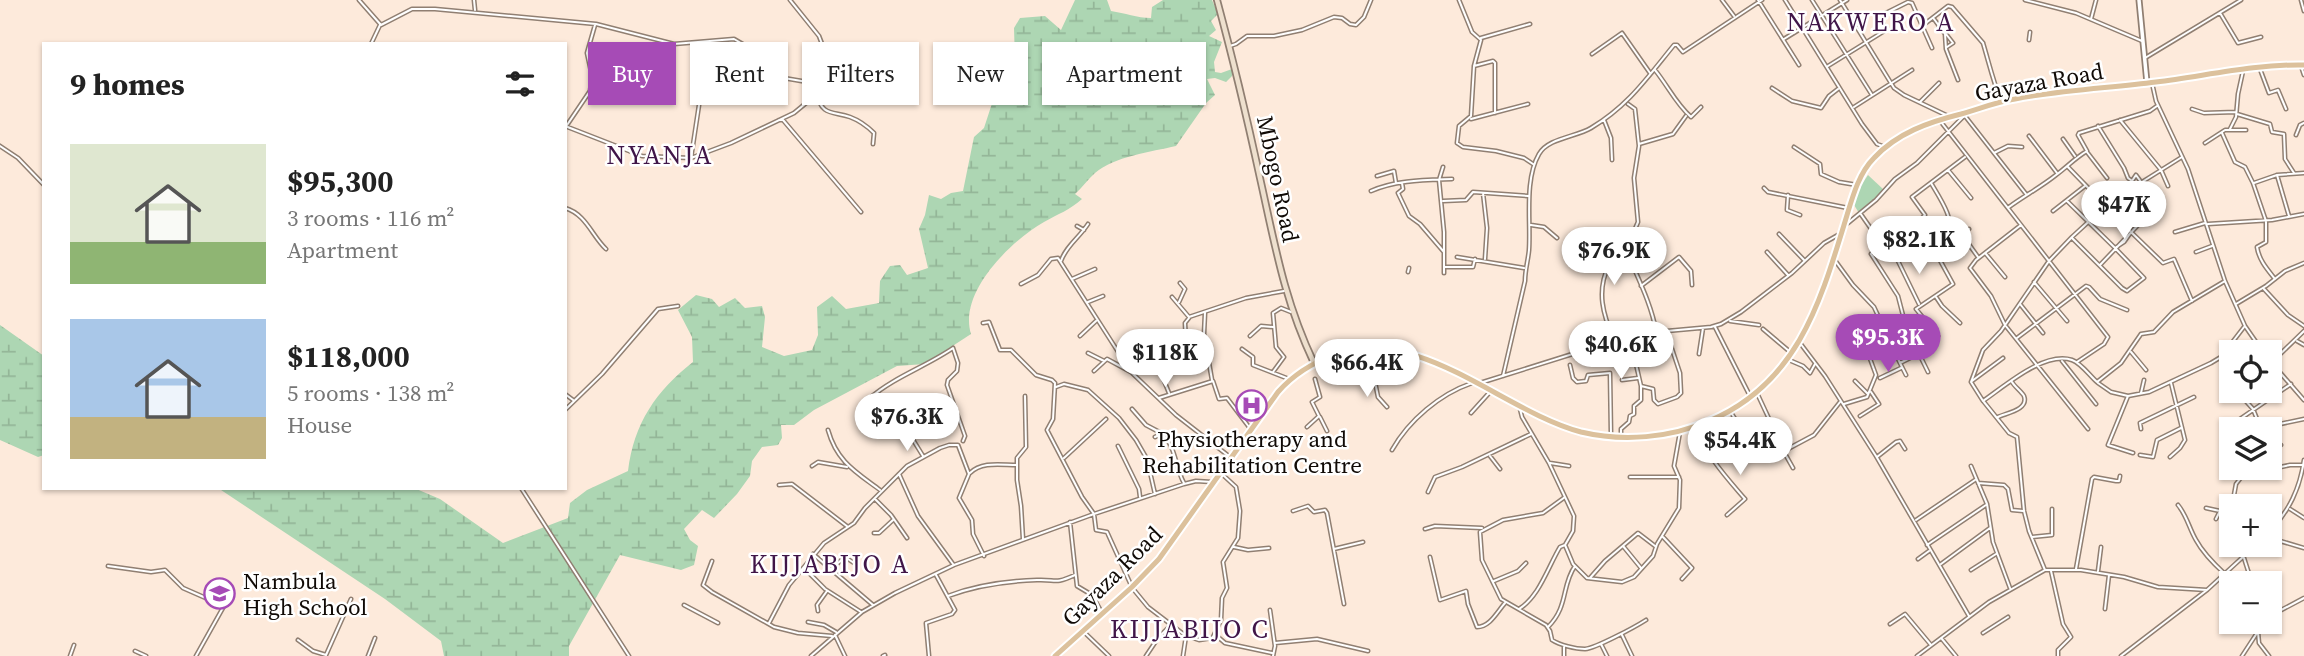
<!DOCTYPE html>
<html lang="en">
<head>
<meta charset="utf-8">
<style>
	:root { --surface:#fff; --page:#f6f6f6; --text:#222; --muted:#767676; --accent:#a64bb6 }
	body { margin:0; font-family:"Source Serif 4",serif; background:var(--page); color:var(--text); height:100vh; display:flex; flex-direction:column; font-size:26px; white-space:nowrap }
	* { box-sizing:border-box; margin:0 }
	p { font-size:23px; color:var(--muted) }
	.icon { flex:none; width:38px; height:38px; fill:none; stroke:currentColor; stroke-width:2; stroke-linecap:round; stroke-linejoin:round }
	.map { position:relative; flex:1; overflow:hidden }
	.side { position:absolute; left:42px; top:42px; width:525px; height:448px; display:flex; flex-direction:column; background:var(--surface); border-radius:0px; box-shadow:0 2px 5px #0004 }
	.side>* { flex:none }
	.hud { position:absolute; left:588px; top:42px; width:665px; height:63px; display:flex; gap:14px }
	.controls { position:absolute; left:2219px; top:340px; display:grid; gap:14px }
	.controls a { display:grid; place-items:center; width:63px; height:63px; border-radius:0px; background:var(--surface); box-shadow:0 2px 5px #0004; font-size:35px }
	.price { position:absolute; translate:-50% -60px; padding:0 16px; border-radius:24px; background:#fff; color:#222; font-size:23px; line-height:46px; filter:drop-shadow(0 2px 4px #0008) }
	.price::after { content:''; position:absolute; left:50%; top:42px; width:21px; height:16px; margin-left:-10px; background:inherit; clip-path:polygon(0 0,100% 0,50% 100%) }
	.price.current { background:var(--accent); color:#fff }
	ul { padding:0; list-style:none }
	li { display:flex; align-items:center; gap:21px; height:175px; padding:0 28px }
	li span { display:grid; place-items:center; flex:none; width:196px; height:140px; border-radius:0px; color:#555 }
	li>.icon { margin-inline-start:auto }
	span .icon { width:84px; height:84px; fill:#fffc; stroke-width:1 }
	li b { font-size:30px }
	h2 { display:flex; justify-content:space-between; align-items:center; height:84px; padding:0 28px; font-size:30px }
	.tag { padding:0 24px; border-radius:0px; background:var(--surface); box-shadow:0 2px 5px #0004; font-size:24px; line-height:63px }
	.tag.current { background:var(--accent); color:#fff }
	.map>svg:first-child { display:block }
	.wetland { fill:url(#wetland-marsh) }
	.park { fill:url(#park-tufts) }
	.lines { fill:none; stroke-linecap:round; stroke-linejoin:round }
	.minor-casing { stroke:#907f72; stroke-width:5 }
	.tertiary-casing { stroke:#907f72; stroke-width:7 }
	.secondary-casing { stroke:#907f72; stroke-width:8 }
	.primary-casing { stroke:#fff; stroke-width:9 }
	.minor { stroke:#fff; stroke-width:2 }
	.tertiary { stroke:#fff; stroke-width:3.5 }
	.secondary { stroke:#eee0ce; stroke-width:4.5 }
	.primary { stroke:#dcc19c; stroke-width:5 }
	.labels { text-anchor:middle; stroke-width:5; stroke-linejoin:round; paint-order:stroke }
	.street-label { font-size:23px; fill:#100a06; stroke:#fff }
	.poi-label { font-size:23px; fill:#100a06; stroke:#fff }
	.quarter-label { font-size:26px; letter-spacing:2px; fill:#401548; stroke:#fff }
</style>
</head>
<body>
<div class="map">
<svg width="2304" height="656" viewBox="0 0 2304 656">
	<defs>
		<pattern id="wetland-marsh" width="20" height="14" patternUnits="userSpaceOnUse" patternTransform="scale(1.75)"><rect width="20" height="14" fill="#add6b3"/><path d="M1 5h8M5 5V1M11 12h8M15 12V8" fill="none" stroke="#94b698"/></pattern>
		<pattern id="park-tufts" width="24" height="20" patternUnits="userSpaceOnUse" patternTransform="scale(1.75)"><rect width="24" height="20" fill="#add6b3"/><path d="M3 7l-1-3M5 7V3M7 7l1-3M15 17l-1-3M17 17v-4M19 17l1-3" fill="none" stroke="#94b698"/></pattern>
	</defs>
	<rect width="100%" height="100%" fill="#fdeadb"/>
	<!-- wetland -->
	<path class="wetland" d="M1075,0H1107L1111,11C1125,13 1137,18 1151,18L1152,7L1163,0H1212L1218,14L1211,21L1216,30L1209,36L1222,42L1214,62L1215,72L1221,73L1232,69V76L1226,82L1215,78L1207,79L1215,95L1206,103L1176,146C1151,152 1115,156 1095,173C1088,179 1082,188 1075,194L1082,199C1070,210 1058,214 1044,222C1011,241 958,292 971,334L925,364L897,366L814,410L794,425H781L782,438L778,445L762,447L752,461L750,476L737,494L714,518L702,510L684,529L690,540L698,546L694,565L681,570L620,555L569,646V656H444L441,641L385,599L218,488H414L440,499L503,543L568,518L570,503L587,490L628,471C634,423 656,391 693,362L692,337L678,310L696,295L712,299L719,307L735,298L745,308L762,306L765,317L762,347L784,356L812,350L818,335L817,307L832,296L846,309L879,303L880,281L890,266L900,265L907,275L928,268L919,229L925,215L929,195L941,199L951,193L963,191L974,137L984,128L998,85L1015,62L1014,28L1020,18L1045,16L1061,30Z
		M0,325L44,356V455L38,457L0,440Z"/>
	<!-- park -->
	<path class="park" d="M1868,175L1884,190L1859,213L1854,205V196Z"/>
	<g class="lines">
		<defs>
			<path id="minor" d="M359,0L381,25L412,9H435L596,24L674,44L734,39L746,46L760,74L819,84
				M474,0L475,10
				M1459,0L1472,32L1481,40L1474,66L1471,116L1459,126L1457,143L1463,147L1496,151L1524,158L1533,164
				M1722,0L1734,16
				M1758,0L1799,65
				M1785,0L1862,124L1877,144L1885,147
				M1812,0L1872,95
				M1840,0L1894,88L1904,95L1948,116
				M2025,0L2076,13L2142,41
				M2301,0L2304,11
				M2220,13L2238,43L2261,37
				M1934,19L1945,34L1946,49L1958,80
				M2091,19L2096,0
				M1922,26L1948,6L1952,7L1983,43
				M1946,34L1953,43L1947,47
				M1481,38L1530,24
				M1784,39L1847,0
				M2029,40L2030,32
				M1983,43C1989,63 1993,81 2001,101
				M371,44L380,25
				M1230,46L1236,44L1247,36H1274L1302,30L1334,17L1342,18L1350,24L1356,25L1364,17L1371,0
				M825,49H849L853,78
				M1592,54L1622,33L1650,73
				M2145,58L2241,0
				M1474,66L1493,61L1495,63V113
				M1828,66L1886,30L1881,19L1882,15L1908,2L1912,3L1932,48
				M2301,66L2304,75
				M2260,69L2269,93L2278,90L2286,109
				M1655,70C1668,86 1676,104 1691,117L1701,107
				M2152,83L2156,101L2188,169L2225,281L2245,326L2263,352
				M1772,88L1792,101L1821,108L1829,96L1838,89
				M817,93C821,117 834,111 850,117C858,120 867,126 874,133L873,144
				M1920,102L1939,83
				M1628,104L1635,109L1639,146L1634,178L1638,222L1635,229L1623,242C1634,271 1651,301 1656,331
				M1854,107L1912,70
				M2192,109L2204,113L2236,112
				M2237,114L2270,124L2272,132L2284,134L2285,159L2294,173
				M1965,116L2026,194
				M1471,119L1528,104
				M779,120H783L861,212
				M1604,120L1611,138L1612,160
				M2120,120L2161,170L2168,186
				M1941,122L2108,337L2104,344L2077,362
				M565,126L642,156L691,158L731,143L794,113L811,99L823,81L824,49L819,36L790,0
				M2098,126L2124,168L2128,178L2132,181L2136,175L2141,182
				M565,128L590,91L592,76L587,53L595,25
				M2230,129L2236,117L2238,94L2243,71
				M2222,133L2235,162L2245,167L2253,183L2266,221V242L2257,247C2259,260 2267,269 2275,279
				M2296,135L2300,125L2304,123
				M2029,136L2057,173
				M2063,139L2075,156
				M2205,143L2225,130H2246
				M1639,144L1673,134L1686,116
				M0,146L18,158L44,185
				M1794,147L1820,164L1821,174L1839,182L1857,185
				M2087,152L2107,178
				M1994,153L2008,146L2022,147
				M2182,157L2110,202L2072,237L2049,261L2001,331L1983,350L1971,382L1983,401C2005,386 2044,351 2072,360C2081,363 2090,376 2097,382L2121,363L2141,334L2154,332L2173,312L2225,281
				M691,158L701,92L698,62L699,43
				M1443,167L1439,180L1444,232V273
				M2068,167L2130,231
				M1948,170L1971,198
				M2277,175L2289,216
				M1377,176L1394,171L1396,183
				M1402,183L1403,189L1398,193L1409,216L1420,224L1444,252
				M1931,183C1941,200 1954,218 1950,238
				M2254,183L2277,175L2304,173
				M1764,188L1768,192L1848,208
				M1371,191C1395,180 1426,180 1452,179
				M1483,193L1487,228L1485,259
				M1788,195L1787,210L1800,215
				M1443,201L1466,200L1473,192L1528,196
				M2067,201L2114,247
				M2009,207C2024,196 2041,187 2056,175C2067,167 2075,158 2087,151L2078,135L2079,133L2150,111L2157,106
				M565,208C586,214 592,236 606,249
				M2053,211L2085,186
				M1860,213L1881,243L1871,254L1898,296L1906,327L1928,372
				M1919,221L1925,215L1912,197L1965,157
				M2122,221L2130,213
				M1848,223L1876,200L1895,179L1917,163L1964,116
				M2208,224L2272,220L2304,214
				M1531,225L1544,227L1557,238
				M2021,225L1976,260L1970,268L1991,296L2005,325L2088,429
				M1077,226L1084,230
				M1953,229L1964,233L1968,243L1978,257
				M2175,232L2205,223
				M1921,233L1929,240V245L1921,238
				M1779,234L1804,260
				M2072,238L2122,288L2127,291L2144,278L2115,248L2124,242L2131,232L2163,263L2174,259L2192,301
				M1882,244L1899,248L1944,243L1969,229
				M1931,244L1953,284L1916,309L1938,336
				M1767,252L1788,275
				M2196,252L2212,246
				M1986,254L2005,277
				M1457,257L1524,268
				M1834,259L1853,285L1874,307L1900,363
				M1897,259L1919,304
				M1061,261C1066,246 1079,238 1088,224
				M2100,265L2141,222
				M1444,267H1473L1475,259
				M1408,272L1409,268
				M1072,279L1095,269
				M2034,282L2067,321
				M1021,284L1038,275L1051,259L1058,258L1131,372
				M1641,286L1679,257L1691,271L1692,285
				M2264,289L2288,315L2304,326
				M1172,297L1189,317L1246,298L1284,291
				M1936,297L1942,306L1960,323
				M1088,302L1103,296
				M1179,302L1185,289L1180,283
				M2020,304L2043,333
				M2236,304L2266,286L2285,271L2304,263
				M1205,313L1204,334L1212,380
				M1730,321L1759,325
				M983,323L989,322L1000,350H1011L1036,375L1052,380L1055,383L1053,419L1047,430L1082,497L1094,514L1096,530L1107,532L1131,585
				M1715,327L1749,394
				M1763,329L1789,351
				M1080,336L1096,321
				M1250,336L1261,326L1273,327
				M2017,338L2086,286L2089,287L2100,299L2127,310
				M1614,340C1603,315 1596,291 1609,265L1628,259
				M2297,341L2304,345
				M1186,342L1185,323L1189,318
				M1800,343L1825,376L1876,456L1969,616
				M1242,349L1253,357V365L1289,379
				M2131,352L2146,370
				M1088,353L1104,361
				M1699,354L1703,328
				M2221,358L2231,371
				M1789,360L1803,366L1810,373L1815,364
				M2062,361L2096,404
				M2270,361L2304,400
				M2272,362L2304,331
				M1570,365L1573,378L1577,382L1586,381L1588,375L1610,373L1611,435
				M1094,371L1107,359L1131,372L1176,415L1230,457
				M1273,372L1284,357L1276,347L1273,313L1281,308L1291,312
				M1906,375L1900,363L1918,354
				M1503,376L1525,281C1525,270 1528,261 1529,250C1531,221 1524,180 1539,154C1548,138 1576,137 1591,128C1628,106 1647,78 1674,45H1677L1683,52L1762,0
				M2231,376L2229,379L2231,385
				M1374,377L1378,397L1387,407
				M1163,378L1169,393
				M1880,378L1901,368
				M1359,379L1374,383
				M1622,380L1638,378
				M1855,381L1868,394
				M1972,381L2003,358
				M1480,383L1614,341L1656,332L1711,327L1721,324L1741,312L1792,273L1824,243L1838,235
				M2098,383L2111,392L2128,396L2108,445L2133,453
				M1641,386L1653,389L1654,400L1658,404L1677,397L1681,393L1680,373L1666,331
				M1056,387L1064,384L1088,390L1119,418L1136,440L1147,459L1155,494
				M2236,390L2253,409L2261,429
				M877,393L896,412L923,456
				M1757,393L1784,451L1814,435L1840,402
				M2141,393L2144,380
				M565,394L573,400
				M2128,396L2149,392L2211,363L2221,357L2244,327
				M870,398C894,377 927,366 953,348L958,363L957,371L948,380L947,385L965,436L963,441
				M1159,398L1213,381L1219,399L1227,398L1249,427
				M1984,402L2009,433L2017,437L2024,511L2029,531L2045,570
				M1844,404L1867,397L1876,375L1865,345L1852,319
				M1132,409L1146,425L1163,434
				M565,410L602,374L658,309L678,306
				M1730,411L1752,445
				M1471,413L1490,392
				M1860,416L1879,404L1871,392
				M1320,417L1327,431
				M1998,417C2006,413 2029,410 2024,396C2022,392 2014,386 2012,382
				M1307,427L1319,416L1312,402L1320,397L1315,379
				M1698,428C1705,455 1727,478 1745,499L1727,515
				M2261,428L2304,419
				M2141,429L2140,423L2194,397
				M828,430C837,462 856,472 880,490
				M2224,430L2291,384
				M1621,436V429L1629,422L1630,416L1634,414V406L1641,400V386L1630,338
				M1155,437L1161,434C1176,444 1175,468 1184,483
				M1118,446L1139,489L1140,497
				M2270,448L2281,445
				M1392,450C1409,420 1440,394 1472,383
				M1784,452L1793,468
				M2140,455L2153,457L2157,440L2181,428
				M1490,456L1500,469
				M1877,457L1896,442L1900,441L1905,449
				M2170,457L2180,448L2185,440L2171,383
				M1064,458L1106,419
				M1550,463L1569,466
				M812,466L818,462L847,467
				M1971,466L1987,504L1993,542L2010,588
				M970,473C982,461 1001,465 1017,465
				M899,474L918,516L953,564
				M1630,477H1679
				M1978,483L2004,485L2008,489L2012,510L2023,511
				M779,485L792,484L848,527
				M521,488L629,656
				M1428,492L1435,477L1462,467L1531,434
				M1565,497L1543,513L1503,520L1480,532L1482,560L1501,599L1546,625L1550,631L1552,640C1560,645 1575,649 1585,649C1596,648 1635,627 1646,620
				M875,499L891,515L907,538
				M2178,505C2187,516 2189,528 2196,540C2203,553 2214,564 2225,574
				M2232,506L2236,484L2243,475L2290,465H2303
				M2206,508L2229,513
				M2290,509L2304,518
				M1293,511L1308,506L1314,512L1325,510L1327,513L1344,604
				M2216,519L2220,511
				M1916,520L1975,480
				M1070,522L1077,586L1092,595L1102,613
				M1425,529L1435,526L1482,528
				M2270,532C2289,510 2300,489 2304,460
				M874,533H879L893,520
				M1663,537L1692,568L1682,579
				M2032,537L2052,535V509
				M2270,538L2304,548
				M1023,539L1021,506L1017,480V458L1026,447L1025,396
				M1565,545L1573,564L1587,578L1622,582L1634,577L1653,556L1657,544L1679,508L1680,480L1674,466L1680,432
				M1927,545L1986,505
				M1623,546L1641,568
				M1234,547L1248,550L1269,548
				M1334,549L1363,542
				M813,554L873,605
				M1430,557L1440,600L1466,591L1468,604L1477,627C1490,627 1497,612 1505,603
				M2244,558L2252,583
				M1918,559L1929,551
				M712,561L703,585L712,592L774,627L798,633L832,636
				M1941,564L1990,528
				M108,566L151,572L165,570L183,588L224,606L196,656
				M805,569L825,589L861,612
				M831,569L845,557L854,563
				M2076,569L2092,479L2094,477L2116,481H2119L2120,476
				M1971,570L1996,554
				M2051,571L2063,624L2071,637L2058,650V656
				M2098,571L2101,547
				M1590,578L1605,561L1638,533L1655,546
				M1494,581L1518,571L1526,563
				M1134,590L1148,607L1186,636L1183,656
				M948,596C974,586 1009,581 1037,580C1057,579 1053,585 1075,575
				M684,605L718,623
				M1519,609C1539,597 1548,567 1560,547L1565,545L1573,531L1574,516L1549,463L1522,417L1520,409
				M2105,609L2109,575
				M1270,610L1275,646L1273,656
				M818,611L817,605L827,591
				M2270,616L2304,598
				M2257,621L2259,643L2269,656
				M808,622L824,625L836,632
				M769,623L789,585L824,543L854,523L865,508L907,466L940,448L949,445H958L969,474L959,498L972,520L973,534L984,556
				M1890,624L1905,614L1931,645
				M1548,627C1569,606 1561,586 1575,566
				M1084,632L1109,656
				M1983,633L2008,617
				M835,635L845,656
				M1622,635L1632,656
				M1187,636L1199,640L1218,637L1225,643L1272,653
				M1213,637L1221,620L1222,598L1227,588L1223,562L1238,538L1240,511L1236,487L1223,475
				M1942,639L1956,656
				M298,640L313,651L326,655L351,599
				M1275,643L1317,639L1368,651
				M1601,644L1607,656
				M1564,647V656
				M135,651L146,656
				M70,656L74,645
				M368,656L375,638
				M811,656L862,612L895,593L954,565L1094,514L1184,484L1196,481L1212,482
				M883,656L885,655
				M929,656L926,623L952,614L955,610L936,575
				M1146,656L1158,638L1170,626
				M1917,656L1989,602L2045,570H2081L2124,577L2158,587L2207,590
				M2121,656L2207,590L2257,544
				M2242,656L2257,633"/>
			<path id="tertiary" d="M2139,0L2147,83"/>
			<path id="secondary" d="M1217,0C1233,59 1247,118 1260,178C1275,245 1284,300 1314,363"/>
			<path id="primary" d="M1055,656L1132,587L1159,559L1278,392C1293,375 1312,363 1334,355C1419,324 1502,411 1581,432C1623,442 1670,438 1709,421C1795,385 1819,307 1844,225C1851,203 1857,175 1874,158C1897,133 1929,122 1961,114C1979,109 1996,102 2015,99C2061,90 2109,88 2156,82C2205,76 2255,64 2304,65"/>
		</defs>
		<!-- minor casing -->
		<use href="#minor" class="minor-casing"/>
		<!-- tertiary casing -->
		<use href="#tertiary" class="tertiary-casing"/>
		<!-- secondary casing -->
		<use href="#secondary" class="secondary-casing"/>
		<!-- primary casing -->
		<use href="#primary" class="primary-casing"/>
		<!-- minor -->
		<use href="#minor" class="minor"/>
		<!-- tertiary -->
		<use href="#tertiary" class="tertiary"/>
		<!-- secondary -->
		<use href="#secondary" class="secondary"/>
		<!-- primary -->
		<use href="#primary" class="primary"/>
	</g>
	<!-- icons -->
	<defs>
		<symbol id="hospital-ring" viewBox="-11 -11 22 22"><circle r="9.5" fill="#fff" stroke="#a64bb6" stroke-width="1.5"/><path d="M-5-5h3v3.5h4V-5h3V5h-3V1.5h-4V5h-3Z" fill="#a64bb6"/></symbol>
		<symbol id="school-ring" viewBox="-11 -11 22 22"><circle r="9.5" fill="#fff" stroke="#a64bb6" stroke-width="1.5"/><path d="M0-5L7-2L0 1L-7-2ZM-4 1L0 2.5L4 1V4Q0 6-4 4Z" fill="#a64bb6"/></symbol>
	</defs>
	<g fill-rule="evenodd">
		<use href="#hospital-ring" x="1234" y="388" width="35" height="35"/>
		<use href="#school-ring" x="202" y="576" width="35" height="35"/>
	</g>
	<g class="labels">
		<!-- street labels -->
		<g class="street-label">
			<text transform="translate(2039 82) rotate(-10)" y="8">Gayaza Road</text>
			<text transform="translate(1278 179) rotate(78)" y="8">Mbogo Road</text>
			<text transform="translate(1112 576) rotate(-45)" y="8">Gayaza Road</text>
		</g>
		<!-- poi labels -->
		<g class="poi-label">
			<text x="1252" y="447">Physiotherapy and<tspan x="1252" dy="26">Rehabilitation Centre</tspan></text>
			<text x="243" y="589" text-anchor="start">Nambula<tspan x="243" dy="26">High School</tspan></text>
		</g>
		<!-- quarter labels -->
		<g class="quarter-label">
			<text x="1871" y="31">NAKWERO A</text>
			<text x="660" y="164">NYANJA</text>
			<text x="830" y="573">KIJJABIJO A</text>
			<text x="1190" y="638">KIJJABIJO C</text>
		</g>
	</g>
</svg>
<div class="controls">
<a><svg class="icon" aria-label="locate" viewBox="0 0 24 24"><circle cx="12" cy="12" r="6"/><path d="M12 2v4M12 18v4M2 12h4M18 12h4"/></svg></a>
<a><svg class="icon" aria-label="layers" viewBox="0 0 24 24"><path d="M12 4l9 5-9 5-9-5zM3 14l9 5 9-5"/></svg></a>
<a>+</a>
<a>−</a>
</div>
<b class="price" style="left:2124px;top:241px">$47K</b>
<b class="price" style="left:1919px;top:276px">$82.1K</b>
<b class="price" style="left:1614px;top:287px">$76.9K</b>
<b class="price current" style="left:1888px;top:374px">$95.3K</b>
<b class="price" style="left:1621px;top:381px">$40.6K</b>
<b class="price" style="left:1165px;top:389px">$118K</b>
<b class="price" style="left:1367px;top:399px">$66.4K</b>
<b class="price" style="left:907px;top:453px">$76.3K</b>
<b class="price" style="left:1740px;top:477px">$54.4K</b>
<div class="hud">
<a class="tag current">Buy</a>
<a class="tag">Rent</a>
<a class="tag">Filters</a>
<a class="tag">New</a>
<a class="tag">Apartment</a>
</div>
<section class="side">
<h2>9 homes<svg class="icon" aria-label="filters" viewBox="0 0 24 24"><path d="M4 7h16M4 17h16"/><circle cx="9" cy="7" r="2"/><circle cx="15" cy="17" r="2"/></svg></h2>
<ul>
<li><span style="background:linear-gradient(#dfe7d0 70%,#8fb573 0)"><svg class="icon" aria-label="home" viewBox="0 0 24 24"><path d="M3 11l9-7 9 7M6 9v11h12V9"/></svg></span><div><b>$95,300</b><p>3 rooms · 116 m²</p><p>Apartment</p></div></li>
<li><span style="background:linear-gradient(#a9c7e8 70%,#c2b280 0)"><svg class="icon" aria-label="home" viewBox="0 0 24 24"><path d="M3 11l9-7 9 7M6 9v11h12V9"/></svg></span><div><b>$118,000</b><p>5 rooms · 138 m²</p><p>House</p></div></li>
</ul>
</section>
</div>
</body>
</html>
